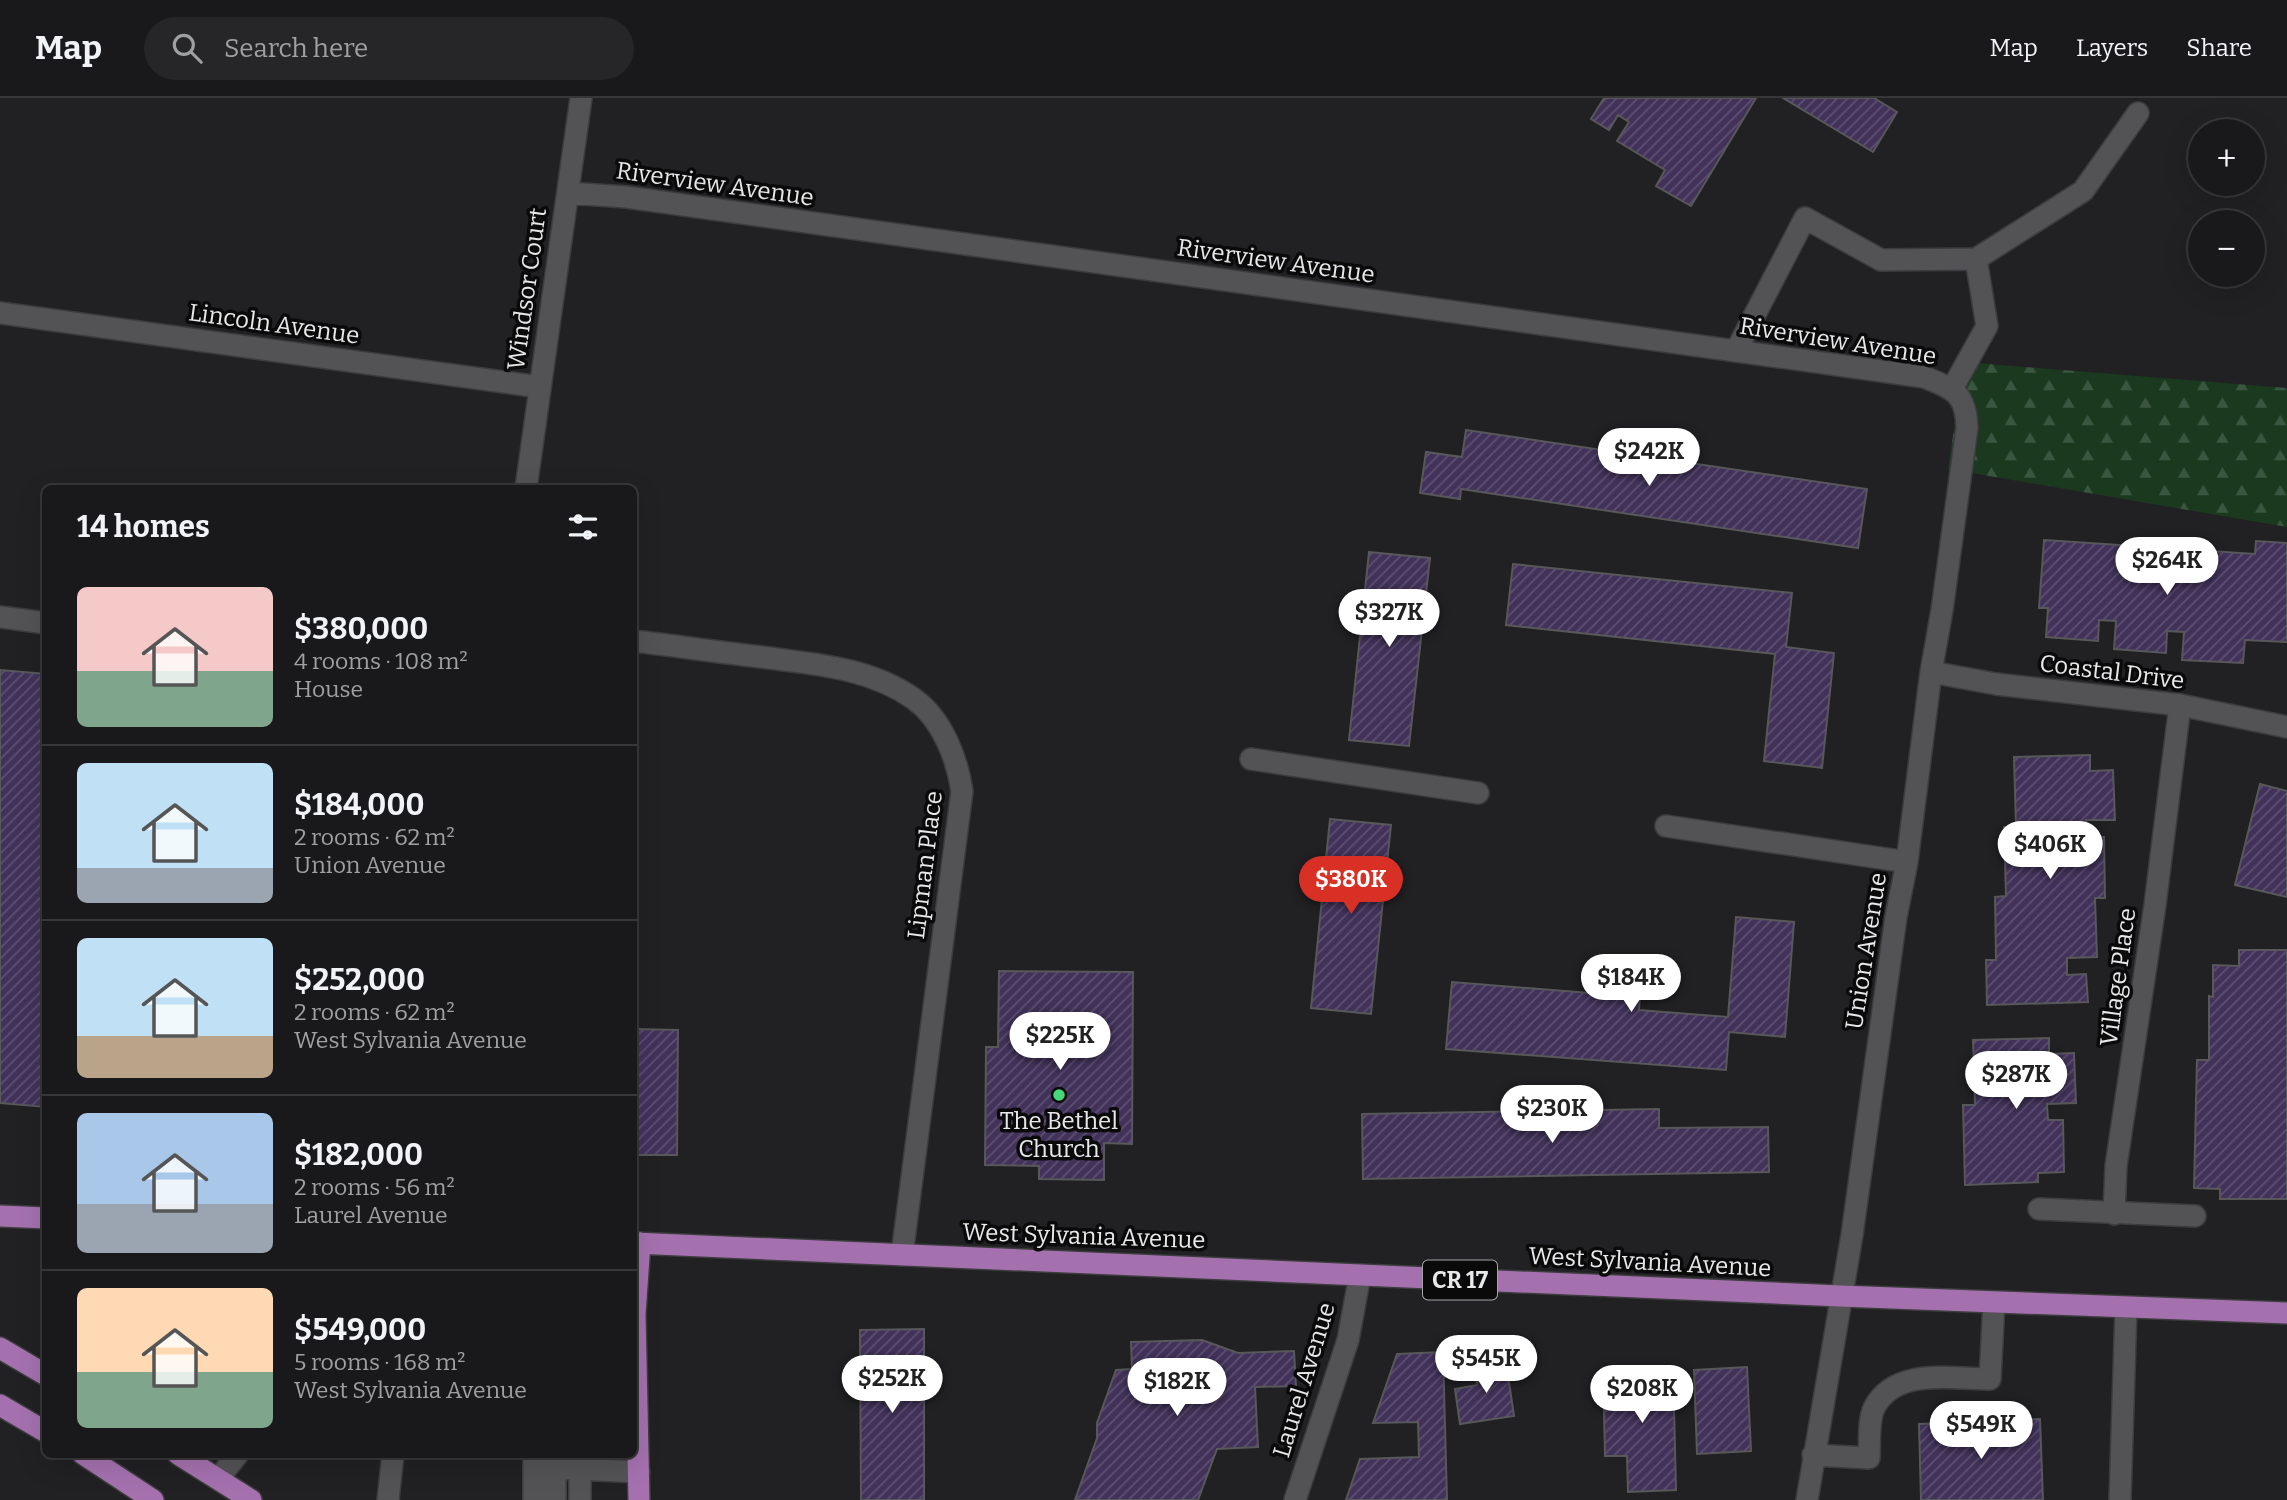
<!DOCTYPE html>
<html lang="en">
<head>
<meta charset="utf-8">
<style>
	:root { --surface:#19181a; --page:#262527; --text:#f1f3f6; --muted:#9fa0a2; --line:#373739; --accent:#d93025 }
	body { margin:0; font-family:Bitter,serif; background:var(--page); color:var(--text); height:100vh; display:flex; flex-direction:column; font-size:26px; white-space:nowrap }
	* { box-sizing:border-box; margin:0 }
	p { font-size:23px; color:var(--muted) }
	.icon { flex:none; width:38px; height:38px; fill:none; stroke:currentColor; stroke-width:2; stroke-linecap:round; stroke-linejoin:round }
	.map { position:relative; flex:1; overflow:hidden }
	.drawer { position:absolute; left:42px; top:387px; width:595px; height:973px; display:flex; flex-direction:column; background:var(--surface); border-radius:10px; box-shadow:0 7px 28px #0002,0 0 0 2px var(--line) }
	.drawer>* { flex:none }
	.fabs { position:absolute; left:2188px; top:21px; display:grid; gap:14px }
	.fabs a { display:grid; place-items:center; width:77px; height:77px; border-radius:50%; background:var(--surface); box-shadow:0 7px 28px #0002,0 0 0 2px var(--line); font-size:35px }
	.price { position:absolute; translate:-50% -60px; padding:0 16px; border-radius:24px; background:#fff; color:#222; font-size:23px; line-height:46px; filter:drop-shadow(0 2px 4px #0008) }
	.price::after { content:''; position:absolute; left:50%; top:42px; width:21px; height:16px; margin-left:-10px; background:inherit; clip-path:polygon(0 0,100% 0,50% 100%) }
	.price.selected { background:var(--accent); color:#fff }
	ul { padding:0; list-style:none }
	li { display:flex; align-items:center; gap:21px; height:175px; padding:0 35px }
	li+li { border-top:2px solid var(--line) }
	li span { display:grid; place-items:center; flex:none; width:196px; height:140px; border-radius:10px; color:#555 }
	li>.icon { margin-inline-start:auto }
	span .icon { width:84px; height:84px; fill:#fffc; stroke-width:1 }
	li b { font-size:30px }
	h2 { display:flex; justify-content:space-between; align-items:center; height:84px; padding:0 35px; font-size:30px }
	header { display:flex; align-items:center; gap:42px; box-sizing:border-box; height:98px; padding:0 35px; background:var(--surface); border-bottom:2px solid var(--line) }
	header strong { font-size:33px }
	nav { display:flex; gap:38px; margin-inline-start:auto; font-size:24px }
	.search { width:490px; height:63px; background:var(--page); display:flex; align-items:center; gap:18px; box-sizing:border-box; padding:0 24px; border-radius:38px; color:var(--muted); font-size:26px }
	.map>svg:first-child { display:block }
	.forest { fill:url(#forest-firs) }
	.building { fill:url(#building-hatch); stroke:#58575a; stroke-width:2 }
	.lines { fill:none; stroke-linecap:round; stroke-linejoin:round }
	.minor-casing { stroke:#3c3b3d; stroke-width:24 }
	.major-casing { stroke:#3c3b3d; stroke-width:24 }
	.minor { stroke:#535255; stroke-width:21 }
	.major { stroke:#a471ae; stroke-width:21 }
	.poi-dot { fill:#46d77a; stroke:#0b0a0b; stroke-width:2.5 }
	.labels { text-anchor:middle; stroke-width:7; stroke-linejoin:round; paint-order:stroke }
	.shield { fill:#0b0a0b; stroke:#a6a5a6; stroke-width:2 }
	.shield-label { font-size:23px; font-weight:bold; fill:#e8e7e9 }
	.street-label { font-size:24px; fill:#e8e7e9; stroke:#0b0a0b }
	.poi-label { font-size:24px; fill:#e8e7e9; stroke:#0b0a0b }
</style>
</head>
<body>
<header>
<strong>Map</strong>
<div class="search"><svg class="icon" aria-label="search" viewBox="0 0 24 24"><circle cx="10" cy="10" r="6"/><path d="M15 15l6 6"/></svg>Search here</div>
<nav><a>Map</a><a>Layers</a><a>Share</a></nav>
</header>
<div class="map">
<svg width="2287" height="1402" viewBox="0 0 2287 1402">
	<defs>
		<pattern id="forest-firs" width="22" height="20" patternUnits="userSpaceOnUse" patternTransform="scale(1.75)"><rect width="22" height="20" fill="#1a391f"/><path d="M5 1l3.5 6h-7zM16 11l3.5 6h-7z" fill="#3b5640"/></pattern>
		<pattern id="building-hatch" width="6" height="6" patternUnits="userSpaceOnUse" patternTransform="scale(1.75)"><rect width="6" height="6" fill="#42325a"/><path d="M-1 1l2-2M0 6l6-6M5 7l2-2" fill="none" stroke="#5d5072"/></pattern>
	</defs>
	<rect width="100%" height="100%" fill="#212023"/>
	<!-- forest -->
	<path class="forest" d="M1964,264L2287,290V429L1948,371Z"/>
	<!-- building -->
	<path class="building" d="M1604,0H1756L1691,108L1656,88L1665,72L1617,43L1629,24L1618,17L1609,32L1591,21Z
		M1783,0H1874L1897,14L1873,54Z
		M1466,332L1867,391L1858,450L1461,391L1460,401L1420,395L1426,354L1462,359Z
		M2044,442L2255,456L2256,443L2287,445V544L2245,542L2243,565L2182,562L2184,534L2167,533L2166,555L2114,551L2116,523L2099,522L2098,543L2046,539L2048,510H2039Z
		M1369,454L1430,460L1409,648L1349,642Z
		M1513,466L1792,495L1786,549L1834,555L1822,670L1764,663L1775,556L1506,527Z
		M0,572L46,576V1009L0,1005Z
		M2090,657V673L2113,672L2115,722H2086L2087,739H2104L2105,800H2095L2097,859L2067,860V877L2086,876L2088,904L1987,907L1986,862H1996L1995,799L2006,798L2004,729H2016L2014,659Z
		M2260,686L2287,693V799L2235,787Z
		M1330,721L1391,727L1371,916L1311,910Z
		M1736,819L1794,824L1785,939L1729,934L1726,972L1446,951L1452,884L1640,899L1639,912L1728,919Z
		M2239,852H2287V1101H2220V1091L2194,1090L2197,962H2209V898L2213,899V867L2239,868Z
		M999,873L1133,874L1132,1046L1104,1045V1082L1039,1081V1068L985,1067L986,949H998Z
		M634,931L678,932L677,1057H634Z
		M2049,940V956L2074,955L2076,1005L2047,1006L2048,1022H2063L2064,1074L2038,1075V1084L1965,1087L1963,1007H1975L1973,942Z
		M1659,1011V1030L1768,1029L1769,1074L1363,1081L1362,1016Z
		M924,1231V1402H861L860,1232Z
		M1202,1242L1238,1255L1294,1253L1296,1288L1255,1289L1258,1349L1217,1351L1198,1402H1075L1097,1340V1325L1116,1272L1132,1271L1131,1244Z
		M1443,1254L1447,1402H1346L1360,1361L1419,1359L1418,1324L1373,1325L1397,1256Z
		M1506,1264L1514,1318L1460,1326L1455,1291L1477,1287L1474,1268Z
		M1673,1268L1676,1392L1628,1394L1627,1358H1605L1603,1270Z
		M1747,1269L1751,1353L1697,1356L1694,1272Z
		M2040,1321L2043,1402H1921L1919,1326Z"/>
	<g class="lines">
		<defs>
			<path id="minor" d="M568,95L626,99L1924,279C1954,291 1966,295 1967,330L1942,512L1931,574L1907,764L1896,819L1852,1137L1807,1402
				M0,215L540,289
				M1736,253L1805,120L1881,162L1976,161
				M1952,291L1987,228L1976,161L2083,93L2138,15
				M526,390L581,0
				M0,519L46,525
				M634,543C676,548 718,554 761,559C813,566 869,569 914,601C942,621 957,660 962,693L902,1157
				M1931,574L1996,586L2180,607L2287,629
				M1251,661L1478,695
				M1666,728L1907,764
				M2039,1111L2195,1118
				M2114,1116L2116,1068L2155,807L2180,607
				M534,1356V1402
				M580,1356V1402
				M1813,1357L1869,1360C1870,1345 1868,1323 1874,1310C1895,1269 1951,1281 1990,1281L1994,1204
				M534,1369L639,1374
				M218,1381L238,1356
				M388,1402L393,1356
				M555,1402V1359
				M1295,1402L1348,1242L1360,1177
				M2120,1402L2126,1209"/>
			<path id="major" d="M0,1118L46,1120
				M634,1145L1840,1198L2287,1215
				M0,1250L46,1277
				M0,1307L46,1334
				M83,1356L153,1402
				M178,1356L251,1402
				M639,1402L635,1216L640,1145"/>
		</defs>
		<!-- minor casing -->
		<use href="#minor" class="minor-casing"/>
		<!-- major casing -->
		<use href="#major" class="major-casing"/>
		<!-- minor -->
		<use href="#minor" class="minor"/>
		<!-- major -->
		<use href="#major" class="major"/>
	</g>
	<!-- markers -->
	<circle class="poi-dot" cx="1059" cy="997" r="7"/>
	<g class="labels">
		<!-- shield labels -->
		<rect class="shield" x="1423" y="1162.5" width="74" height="39" rx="5"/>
		<g class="shield-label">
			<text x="1460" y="1190">CR 17</text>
		</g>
		<!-- street labels -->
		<g class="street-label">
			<text transform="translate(715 86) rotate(8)" y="8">Riverview Avenue</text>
			<text transform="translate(1276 163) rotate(8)" y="8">Riverview Avenue</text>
			<text transform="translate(527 191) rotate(-82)" y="8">Windsor Court</text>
			<text transform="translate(274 226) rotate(8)" y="8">Lincoln Avenue</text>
			<text transform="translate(1838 243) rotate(9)" y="8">Riverview Avenue</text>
			<text transform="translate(2112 574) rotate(7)" y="8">Coastal Drive</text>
			<text transform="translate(925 767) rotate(-83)" y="8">Lipman Place</text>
			<text transform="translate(1866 853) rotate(-81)" y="8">Union Avenue</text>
			<text transform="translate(2118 879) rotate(-82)" y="8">Village Place</text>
			<text transform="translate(1084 1138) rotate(2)" y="8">West Sylvania Avenue</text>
			<text transform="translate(1650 1164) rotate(3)" y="8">West Sylvania Avenue</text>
			<text transform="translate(1304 1282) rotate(-73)" y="8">Laurel Avenue</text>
		</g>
		<!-- poi labels -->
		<g class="poi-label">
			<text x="1059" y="1031">The Bethel<tspan x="1059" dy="28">Church</tspan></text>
		</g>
	</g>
</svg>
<div class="fabs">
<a>+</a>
<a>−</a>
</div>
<b class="price" style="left:1649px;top:390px">$242K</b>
<b class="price" style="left:2167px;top:499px">$264K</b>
<b class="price" style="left:1389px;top:551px">$327K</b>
<b class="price" style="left:2050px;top:783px">$406K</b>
<b class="price selected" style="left:1351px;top:818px">$380K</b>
<b class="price" style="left:1631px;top:916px">$184K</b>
<b class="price" style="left:1060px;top:974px">$225K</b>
<b class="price" style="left:2016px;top:1013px">$287K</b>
<b class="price" style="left:1552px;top:1047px">$230K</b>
<b class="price" style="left:1486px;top:1297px">$545K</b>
<b class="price" style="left:892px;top:1317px">$252K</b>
<b class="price" style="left:1177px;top:1320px">$182K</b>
<b class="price" style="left:1642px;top:1327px">$208K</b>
<b class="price" style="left:1981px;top:1363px">$549K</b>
<section class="drawer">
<h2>14 homes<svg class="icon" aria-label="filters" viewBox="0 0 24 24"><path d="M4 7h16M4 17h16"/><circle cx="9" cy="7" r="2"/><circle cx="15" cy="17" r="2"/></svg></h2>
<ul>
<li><span style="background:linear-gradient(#f6c9c9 60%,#7fa58c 0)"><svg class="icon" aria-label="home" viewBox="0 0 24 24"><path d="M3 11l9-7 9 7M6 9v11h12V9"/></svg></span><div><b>$380,000</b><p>4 rooms · 108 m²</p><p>House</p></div></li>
<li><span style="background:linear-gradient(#bfe0f5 75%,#9aa5b1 0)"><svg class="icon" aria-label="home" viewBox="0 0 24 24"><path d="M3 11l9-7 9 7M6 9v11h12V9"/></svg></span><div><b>$184,000</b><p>2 rooms · 62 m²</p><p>Union Avenue</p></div></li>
<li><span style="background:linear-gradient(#bfe0f5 70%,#b9a48a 0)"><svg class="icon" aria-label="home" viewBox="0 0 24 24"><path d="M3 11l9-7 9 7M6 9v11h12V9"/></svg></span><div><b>$252,000</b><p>2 rooms · 62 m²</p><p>West Sylvania Avenue</p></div></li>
<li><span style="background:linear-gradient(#a9c7e8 65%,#9aa5b1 0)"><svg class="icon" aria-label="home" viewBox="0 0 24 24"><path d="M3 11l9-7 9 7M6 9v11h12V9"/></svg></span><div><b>$182,000</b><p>2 rooms · 56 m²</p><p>Laurel Avenue</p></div></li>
<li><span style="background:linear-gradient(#ffd9b3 60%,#7fa58c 0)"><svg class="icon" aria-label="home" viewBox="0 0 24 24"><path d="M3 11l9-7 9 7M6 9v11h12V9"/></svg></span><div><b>$549,000</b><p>5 rooms · 168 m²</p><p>West Sylvania Avenue</p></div></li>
</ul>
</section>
</div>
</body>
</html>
